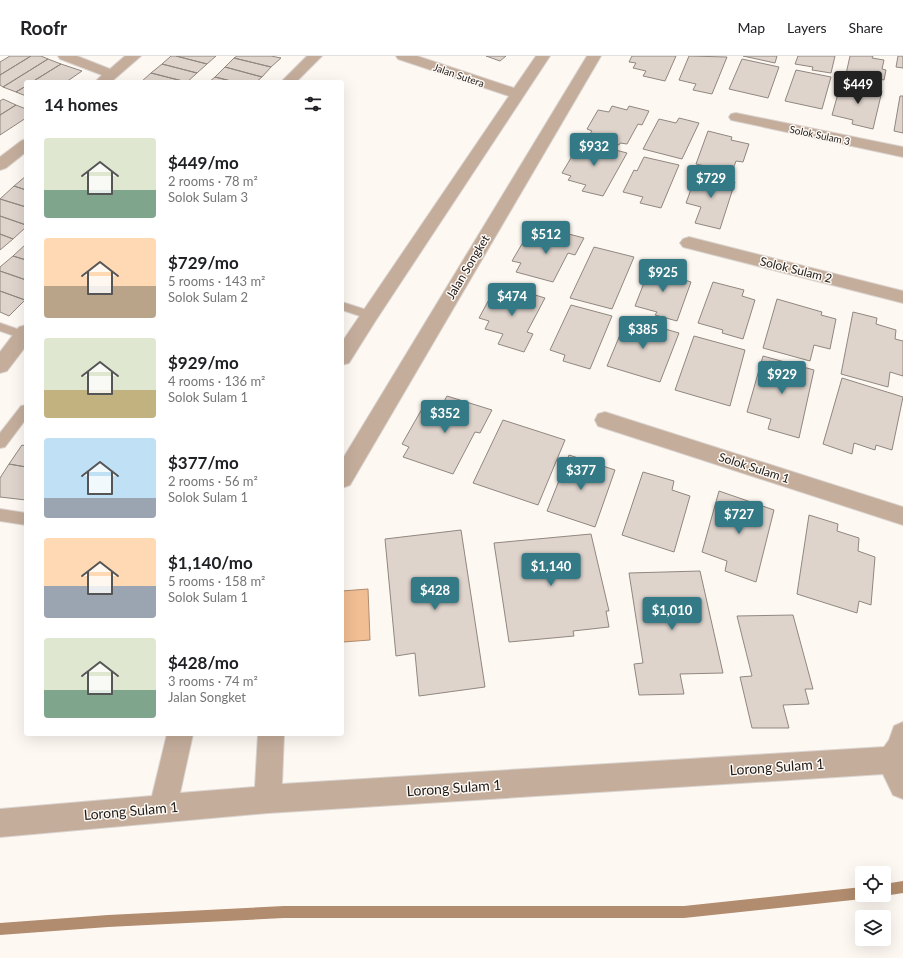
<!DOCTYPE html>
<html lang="en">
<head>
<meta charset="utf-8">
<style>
	:root { --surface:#fff; --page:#f6f6f6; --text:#202124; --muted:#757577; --line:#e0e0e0; --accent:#347a86 }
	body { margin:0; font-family:Lato,sans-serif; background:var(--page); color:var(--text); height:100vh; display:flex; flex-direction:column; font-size:15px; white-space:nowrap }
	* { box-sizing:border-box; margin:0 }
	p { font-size:13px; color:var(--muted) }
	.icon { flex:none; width:22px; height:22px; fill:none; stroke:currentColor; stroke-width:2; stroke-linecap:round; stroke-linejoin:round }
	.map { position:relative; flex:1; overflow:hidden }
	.panel { position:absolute; left:24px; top:24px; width:320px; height:656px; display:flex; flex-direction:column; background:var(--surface); border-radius:4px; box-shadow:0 4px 16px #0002 }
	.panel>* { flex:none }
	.buttons { position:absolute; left:855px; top:810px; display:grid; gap:8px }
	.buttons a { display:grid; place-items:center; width:36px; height:36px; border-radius:4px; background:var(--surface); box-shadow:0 4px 16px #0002; font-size:20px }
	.price { position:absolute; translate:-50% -34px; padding:0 9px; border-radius:4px; background:var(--accent); color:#fff; font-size:13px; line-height:26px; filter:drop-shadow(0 1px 2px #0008) }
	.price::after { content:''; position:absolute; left:50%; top:24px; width:12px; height:9px; margin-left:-6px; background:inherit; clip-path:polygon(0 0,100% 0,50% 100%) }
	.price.on { background:#222; color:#fff }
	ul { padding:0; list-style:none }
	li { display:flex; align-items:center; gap:12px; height:100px; padding:0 20px }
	li span { display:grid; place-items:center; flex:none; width:112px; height:80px; border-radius:4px; color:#555 }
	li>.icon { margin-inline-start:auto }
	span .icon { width:48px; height:48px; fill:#fffc; stroke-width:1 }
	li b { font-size:17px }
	h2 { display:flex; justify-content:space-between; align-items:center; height:48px; padding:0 20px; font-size:17px }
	header { display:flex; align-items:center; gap:24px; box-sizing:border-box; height:56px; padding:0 20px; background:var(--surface); border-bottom:1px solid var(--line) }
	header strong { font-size:19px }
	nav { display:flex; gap:22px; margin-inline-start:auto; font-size:14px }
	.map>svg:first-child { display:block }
	.water { fill:#f1bd93; stroke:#b18c6e }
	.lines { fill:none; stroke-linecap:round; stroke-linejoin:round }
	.stream { fill:#b18c6e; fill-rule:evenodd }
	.building { fill:#ded4cc; stroke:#908780 }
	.service-casing { stroke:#dad4d0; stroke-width:2 }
	.minor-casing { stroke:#dad4d0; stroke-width:2 }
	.service { fill:#c4ad9b; fill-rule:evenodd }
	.minor { fill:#c4ad9b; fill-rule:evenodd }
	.labels { text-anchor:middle; stroke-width:3; stroke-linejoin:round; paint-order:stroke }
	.far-street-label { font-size:10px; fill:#1d1917; stroke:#fef8f3 }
	.street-label { font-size:12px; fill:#1d1917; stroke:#fef8f3 }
	.near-street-label { font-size:14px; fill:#1d1917; stroke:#fef8f3 }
</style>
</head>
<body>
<header>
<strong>Roofr</strong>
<nav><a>Map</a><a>Layers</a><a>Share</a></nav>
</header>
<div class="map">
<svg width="903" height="902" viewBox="0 0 903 902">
	<rect width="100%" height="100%" fill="#fef8f3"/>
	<!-- water -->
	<path class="water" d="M368,533L370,584L343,586L342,535Z"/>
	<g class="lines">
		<!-- stream -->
		<path class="stream" d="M903,825V837L884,840L882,839H884V828Z
			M862,831V839H867L866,841L862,843L684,862H284L108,871L0,879V867L108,859L284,850H684Z"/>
	</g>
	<!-- building -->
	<path class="building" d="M10,0H31L0,19V6Z
		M31,0H41L48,3L3,31L0,29V19Z
		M171,0H176L207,8L197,17L162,8Z
		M176,0H216L207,8Z
		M237,0H271L281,2L271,11L234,2Z
		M486,0H506L500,5Z
		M632,0H676L665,25L643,20L646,15L633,12L636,7L629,6Z
		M689,0L727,1L712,38L693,34L696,28L679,24Z
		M743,0H777L775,7Z
		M798,0H835L831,17L812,14L813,11L795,8Z
		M850,0H873L872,2L884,4L882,13L886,14L884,24L879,23L877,32L848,26L850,19L846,18Z
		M898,0H903V12L896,11Z
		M234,2L271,11L262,21L225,11Z
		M48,3L61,8L32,26H26V30L16,36L3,31Z
		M742,3L779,11L768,42L729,33Z
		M61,8L82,15L66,26H32Z
		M162,8L197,17L187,26L151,17Z
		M225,11L262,21L256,26H235L215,21Z
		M796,14L831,21L822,53L785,45Z
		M151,17L186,26H141Z
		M215,21L235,26H209Z
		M841,27L882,35L873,73L852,68L853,64L832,59Z
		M26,30V40L16,36Z
		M900,40H903V77L894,75Z
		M3,43L16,49L0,59V45Z
		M16,49L26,53V62L0,79V59Z
		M612,50L627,54L629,50L649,55L642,69L638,68L627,88L620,87L619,89L588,81L592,75L587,73L598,54L609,56Z
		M679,62L699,67L682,103L643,93L659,63L676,67Z
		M708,75L732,81L731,84L749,88L743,106L736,105L732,116L696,108Z
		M581,85L627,97L603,140L582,135L586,129L568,124L571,120L562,117Z
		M644,101L679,109L661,152L640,147L643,141L623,136L634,114L637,115Z
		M697,117L735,126L720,173L695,167L701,151L686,147Z
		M26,120V134L14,130Z
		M14,130L26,134V151L0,143Z
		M0,143L26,151V169L0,160Z
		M0,160L26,169V171L13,183L0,178Z
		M539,176L558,181L561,176L584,182L575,199L568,197L553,226L516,216L521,207L512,205L526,181L535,183Z
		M0,178L13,183L0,194Z
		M26,188V204L13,200Z
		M594,191L634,201L612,253L570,242Z
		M13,200L26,204V224L0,215V211Z
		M651,209L677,216L675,221L691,226L677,265L655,259L657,256L635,250Z
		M0,215L26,224L25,244L0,235Z
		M713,226L744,234L742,240L755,244L743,283L722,277L723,274L698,267Z
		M505,230L545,242L527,276L533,278L524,296L498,288L503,278L485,273L489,265L479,262L492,238L499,240Z
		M0,235L25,244L9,260L0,256Z
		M777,243L822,256L821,259L836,263L830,293L814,289L810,305L763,292Z
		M571,249L612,260L590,313L563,305L565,299L550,294Z
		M853,256L877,262L876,268L896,274L895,283L903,285V320L890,316L888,331L841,318Z
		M627,262L679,277L660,326L607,310Z
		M694,280L745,294L730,350L675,334Z
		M763,300L814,314L799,382L768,373L771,363L747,356Z
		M842,322L903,341L892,394L876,389L875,394L854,387L852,398L823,388Z
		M447,340L492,354L480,377L475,376L453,418L403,401L409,391L402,388L423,351L438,356Z
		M503,364L565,384L538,449L473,427Z
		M22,389L26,390V411L9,408Z
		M569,399L615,414L595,471L547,455Z
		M9,408L26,411V444L0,441V422Z
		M643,416L674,425L672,434L690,440L674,496L622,479Z
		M719,435L774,454L756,526L725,515L727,505L702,496Z
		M809,459L838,468L837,475L859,482L858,495L875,501L871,549L859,545L857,557L797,538Z
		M461,474L485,631L419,640L415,597L396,600L385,483Z
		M591,478L609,555H606L609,571L573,575L574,580L509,586L494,487Z
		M700,515L723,617L680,618L684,638L639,639L634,608L643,607L629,517Z
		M793,559L813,633H805L809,648L783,649L789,672H752L740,621L752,620L737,560Z"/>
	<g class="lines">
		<defs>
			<path id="service" d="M342,246L373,256L375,259L373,262L369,263L342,254Z
				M0,267L26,276V282L23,283L0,275Z
				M26,349V363L5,391L0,392V377L21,350Z
				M0,453L26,457V469L0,465Z"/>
			<path id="minor" d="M58,0H77L110,13L125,0H141L111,26H95L102,19L60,3Z
				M307,0H322L296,26H281Z
				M396,0H417L514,32L536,0H550L376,264L349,307L342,309V286L509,40L398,3Z
				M587,0H601L350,429L342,432V404Z
				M736,57L903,91V101L731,64L729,61L731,58Z
				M26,83V96L6,112L0,114V101L21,85Z
				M689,181L903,235V247L683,191L680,187L683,183Z
				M26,269V290L7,315L0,317V296L19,271Z
				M605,356L903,451V469L598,370L595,364L598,358Z
				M903,666V743L893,739L883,718L268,757L0,781V753L152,740L167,678H193L180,737L255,731L258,678H284L282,728L884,691L889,684L894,670Z"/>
		</defs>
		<!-- service casing -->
		<use href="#service" class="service-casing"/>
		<!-- minor casing -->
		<use href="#minor" class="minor-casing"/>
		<!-- service -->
		<use href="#service" class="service"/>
		<!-- minor -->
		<use href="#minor" class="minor"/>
	</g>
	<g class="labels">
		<!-- far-street labels -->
		<g class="far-street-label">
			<text transform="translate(459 19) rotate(19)" y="4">Jalan Sutera</text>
			<text transform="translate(820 79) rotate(12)" y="4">Solok Sulam 3</text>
		</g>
		<!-- street labels -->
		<g class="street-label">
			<text transform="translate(468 211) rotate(-59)" y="4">Jalan Songket</text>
			<text transform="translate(796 214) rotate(14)" y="4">Solok Sulam 2</text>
			<text transform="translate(754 412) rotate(18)" y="4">Solok Sulam 1</text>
		</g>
		<!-- near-street labels -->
		<g class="near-street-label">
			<text transform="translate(777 711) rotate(-4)" y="5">Lorong Sulam 1</text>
			<text transform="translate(454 732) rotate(-4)" y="5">Lorong Sulam 1</text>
			<text transform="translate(131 755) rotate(-5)" y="5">Lorong Sulam 1</text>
		</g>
	</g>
</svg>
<div class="buttons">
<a><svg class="icon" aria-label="locate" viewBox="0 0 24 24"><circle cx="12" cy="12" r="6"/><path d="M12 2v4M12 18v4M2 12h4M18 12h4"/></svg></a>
<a><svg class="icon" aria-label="layers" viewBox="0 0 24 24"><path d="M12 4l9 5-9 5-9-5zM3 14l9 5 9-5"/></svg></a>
</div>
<b class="price on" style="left:858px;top:49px">$449</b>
<b class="price" style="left:594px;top:111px">$932</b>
<b class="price" style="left:711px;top:143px">$729</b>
<b class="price" style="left:546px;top:199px">$512</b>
<b class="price" style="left:663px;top:237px">$925</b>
<b class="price" style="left:512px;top:261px">$474</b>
<b class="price" style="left:643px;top:294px">$385</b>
<b class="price" style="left:782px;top:339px">$929</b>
<b class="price" style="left:445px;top:378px">$352</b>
<b class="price" style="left:581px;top:435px">$377</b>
<b class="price" style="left:739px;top:479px">$727</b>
<b class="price" style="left:551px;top:531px">$1,140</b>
<b class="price" style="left:435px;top:555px">$428</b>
<b class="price" style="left:672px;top:575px">$1,010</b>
<section class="panel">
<h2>14 homes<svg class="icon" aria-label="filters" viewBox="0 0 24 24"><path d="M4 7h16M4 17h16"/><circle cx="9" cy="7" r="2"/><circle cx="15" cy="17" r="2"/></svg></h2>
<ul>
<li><span style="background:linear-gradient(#dfe7d0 65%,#7fa58c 0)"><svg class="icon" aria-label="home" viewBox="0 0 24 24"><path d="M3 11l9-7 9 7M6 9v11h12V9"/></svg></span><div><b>$449/mo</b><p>2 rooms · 78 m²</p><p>Solok Sulam 3</p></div></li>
<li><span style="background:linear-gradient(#ffd9b3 60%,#b9a48a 0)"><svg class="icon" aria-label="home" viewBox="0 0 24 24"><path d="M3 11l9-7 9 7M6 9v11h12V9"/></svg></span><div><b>$729/mo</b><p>5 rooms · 143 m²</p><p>Solok Sulam 2</p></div></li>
<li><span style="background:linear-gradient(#dfe7d0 65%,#c2b280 0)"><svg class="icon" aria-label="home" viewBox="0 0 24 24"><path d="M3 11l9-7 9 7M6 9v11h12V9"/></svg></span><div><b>$929/mo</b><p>4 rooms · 136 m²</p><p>Solok Sulam 1</p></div></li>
<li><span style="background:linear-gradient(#bfe0f5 75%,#9aa5b1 0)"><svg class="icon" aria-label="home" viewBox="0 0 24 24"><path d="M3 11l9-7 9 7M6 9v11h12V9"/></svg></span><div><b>$377/mo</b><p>2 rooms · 56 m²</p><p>Solok Sulam 1</p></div></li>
<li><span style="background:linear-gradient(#ffd9b3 60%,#9aa5b1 0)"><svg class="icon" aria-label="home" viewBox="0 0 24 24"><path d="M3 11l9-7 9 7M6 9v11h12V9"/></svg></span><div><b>$1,140/mo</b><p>5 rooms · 158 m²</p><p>Solok Sulam 1</p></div></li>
<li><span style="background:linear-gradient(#dfe7d0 65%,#7fa58c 0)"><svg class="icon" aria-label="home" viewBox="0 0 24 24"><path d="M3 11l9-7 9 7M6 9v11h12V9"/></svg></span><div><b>$428/mo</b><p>3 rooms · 74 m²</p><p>Jalan Songket</p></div></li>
</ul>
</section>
</div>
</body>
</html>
